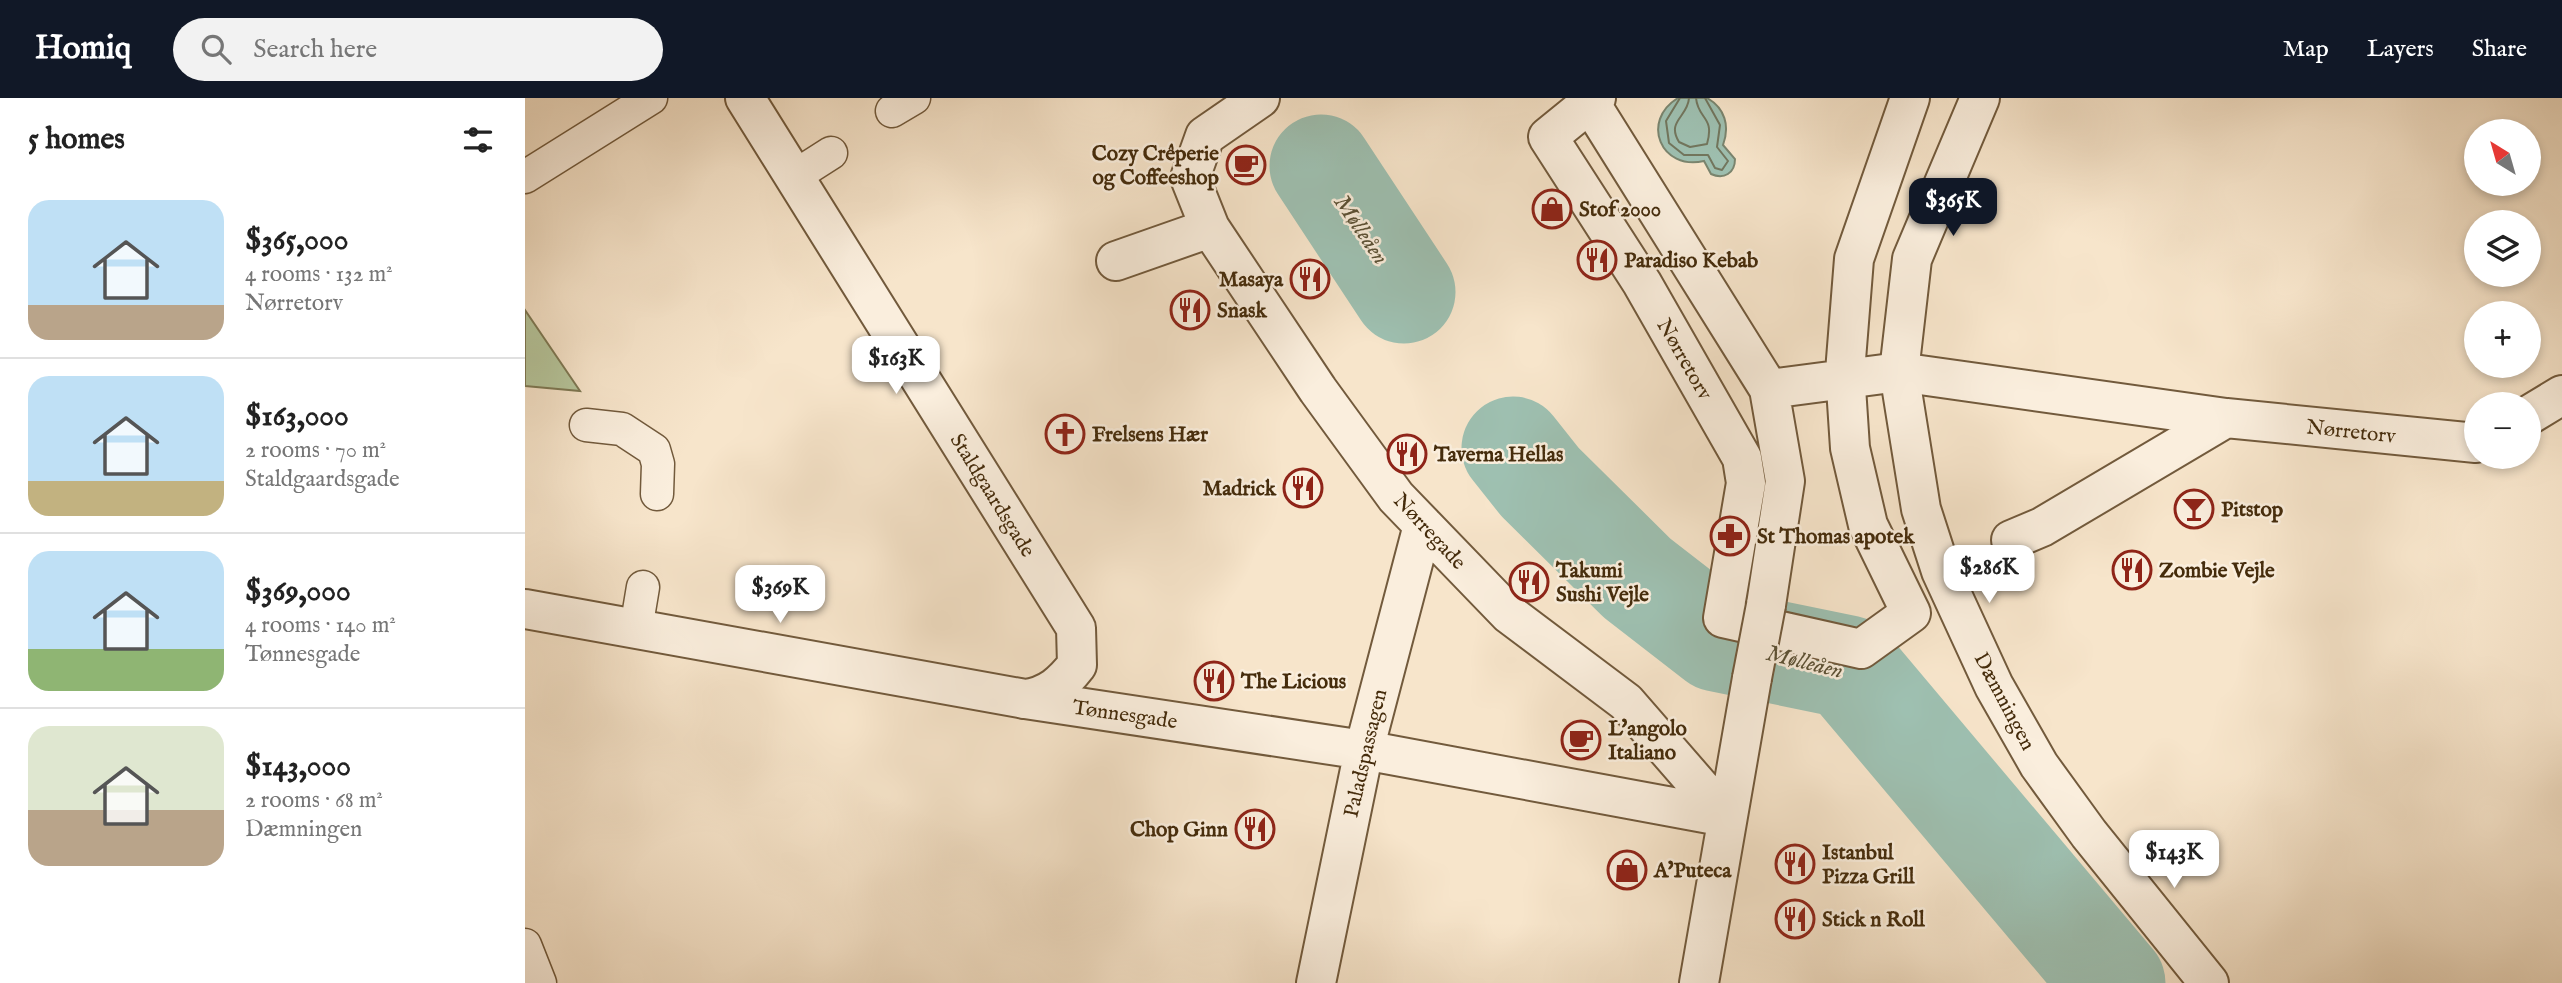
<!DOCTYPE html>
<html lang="en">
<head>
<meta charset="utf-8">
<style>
	:root { --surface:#fff; --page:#f2f2f2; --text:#222; --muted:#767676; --line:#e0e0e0; --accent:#111827 }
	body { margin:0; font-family:"IM FELL English",serif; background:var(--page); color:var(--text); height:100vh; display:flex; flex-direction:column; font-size:26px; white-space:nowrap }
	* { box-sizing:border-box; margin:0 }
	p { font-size:23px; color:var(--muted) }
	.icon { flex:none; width:38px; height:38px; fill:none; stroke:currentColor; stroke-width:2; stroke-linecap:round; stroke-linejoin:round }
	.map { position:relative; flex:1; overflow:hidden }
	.drawer { display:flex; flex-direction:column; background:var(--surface); width:525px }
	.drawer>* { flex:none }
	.needle { width:46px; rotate:323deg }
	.fabs { position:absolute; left:1939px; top:21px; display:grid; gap:14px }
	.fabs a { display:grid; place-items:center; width:77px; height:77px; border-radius:50%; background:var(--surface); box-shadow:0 4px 10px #0003; font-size:35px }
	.price { position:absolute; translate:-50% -60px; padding:0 16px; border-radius:14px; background:#fff; color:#222; font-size:23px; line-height:46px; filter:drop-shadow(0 2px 4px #0008) }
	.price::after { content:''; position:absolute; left:50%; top:42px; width:21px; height:16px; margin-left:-10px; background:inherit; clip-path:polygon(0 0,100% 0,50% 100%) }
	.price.current { background:var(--accent); color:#fff }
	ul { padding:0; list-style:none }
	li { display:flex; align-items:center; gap:21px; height:175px; padding:0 28px }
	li+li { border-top:2px solid var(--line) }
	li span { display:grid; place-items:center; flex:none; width:196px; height:140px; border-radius:21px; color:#555 }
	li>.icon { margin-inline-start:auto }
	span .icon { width:84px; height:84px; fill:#fffc; stroke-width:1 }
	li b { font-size:30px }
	h2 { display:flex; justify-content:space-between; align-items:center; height:84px; padding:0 28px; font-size:30px }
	header { display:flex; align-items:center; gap:42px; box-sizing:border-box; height:98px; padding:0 35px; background:var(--accent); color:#fff }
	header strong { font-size:33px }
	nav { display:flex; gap:38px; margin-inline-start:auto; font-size:24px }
	.search { width:490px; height:63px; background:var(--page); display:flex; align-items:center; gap:18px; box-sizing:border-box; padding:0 24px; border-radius:38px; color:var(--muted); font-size:26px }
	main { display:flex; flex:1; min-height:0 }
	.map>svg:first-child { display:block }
	.green { fill:#b6c69c; stroke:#7e7954; stroke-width:2 }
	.water { fill:#9ec0b1; stroke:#7a856f; stroke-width:2 }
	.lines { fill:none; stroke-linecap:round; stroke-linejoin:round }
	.shore { stroke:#72765e; stroke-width:2 }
	.river { stroke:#9ec0b1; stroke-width:103 }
	.service-casing { stroke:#725a3c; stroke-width:35 }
	.pedestrian-casing { stroke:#725a3c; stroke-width:42 }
	.minor-casing { stroke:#725a3c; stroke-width:42 }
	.tertiary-casing { stroke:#725a3c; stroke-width:42 }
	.service { stroke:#faeedd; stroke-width:32 }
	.pedestrian { stroke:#faeedd; stroke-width:38 }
	.minor { stroke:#faeedd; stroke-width:38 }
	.tertiary { stroke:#faeedd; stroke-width:38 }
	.pedestrian-bridge-casing { stroke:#725a3c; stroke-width:42; stroke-linecap:butt }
	.pedestrian-bridge { stroke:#faeedd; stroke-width:38 }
	.labels { text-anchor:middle; stroke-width:5; stroke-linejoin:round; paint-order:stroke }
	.poi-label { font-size:21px; font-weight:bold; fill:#452c0c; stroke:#faeedd; text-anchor:start }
	.street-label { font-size:21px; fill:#452c0c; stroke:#faeedd }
	.water-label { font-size:23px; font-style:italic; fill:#5b5135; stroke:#faeedd }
</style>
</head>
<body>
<header>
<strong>Homiq</strong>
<div class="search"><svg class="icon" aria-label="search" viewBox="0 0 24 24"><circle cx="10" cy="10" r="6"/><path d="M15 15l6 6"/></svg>Search here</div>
<nav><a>Map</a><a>Layers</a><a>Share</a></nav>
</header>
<main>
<section class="drawer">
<h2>5 homes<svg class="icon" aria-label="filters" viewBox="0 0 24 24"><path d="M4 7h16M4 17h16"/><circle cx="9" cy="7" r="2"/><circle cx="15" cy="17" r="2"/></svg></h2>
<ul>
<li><span style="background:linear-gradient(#bfe0f5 75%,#b9a48a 0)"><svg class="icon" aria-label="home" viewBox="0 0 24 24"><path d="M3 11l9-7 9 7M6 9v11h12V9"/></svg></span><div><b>$365,000</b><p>4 rooms · 132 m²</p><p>Nørretorv</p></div></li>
<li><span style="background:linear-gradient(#bfe0f5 75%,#c2b280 0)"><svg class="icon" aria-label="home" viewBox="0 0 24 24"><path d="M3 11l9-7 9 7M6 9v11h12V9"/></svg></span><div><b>$163,000</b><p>2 rooms · 70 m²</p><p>Staldgaardsgade</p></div></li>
<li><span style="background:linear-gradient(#bfe0f5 70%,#8fb573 0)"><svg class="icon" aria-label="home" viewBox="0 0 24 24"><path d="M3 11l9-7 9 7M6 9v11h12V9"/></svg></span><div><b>$369,000</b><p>4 rooms · 140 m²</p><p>Tønnesgade</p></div></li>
<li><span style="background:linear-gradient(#dfe7d0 60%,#b9a48a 0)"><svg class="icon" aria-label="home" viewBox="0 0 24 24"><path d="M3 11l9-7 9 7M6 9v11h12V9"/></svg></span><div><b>$143,000</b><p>2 rooms · 68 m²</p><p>Dæmningen</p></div></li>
</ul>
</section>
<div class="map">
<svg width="2037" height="885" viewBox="0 0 2037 885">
	<rect width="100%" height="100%" fill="#f7e5cb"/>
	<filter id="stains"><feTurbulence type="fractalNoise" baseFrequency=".00286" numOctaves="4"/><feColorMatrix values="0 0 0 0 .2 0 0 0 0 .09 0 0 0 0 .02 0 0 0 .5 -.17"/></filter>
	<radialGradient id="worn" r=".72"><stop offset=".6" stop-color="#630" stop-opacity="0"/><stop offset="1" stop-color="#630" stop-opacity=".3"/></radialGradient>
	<!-- green -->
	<path class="green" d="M0,212L55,293L0,288Z"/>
	<!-- water -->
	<path class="water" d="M1153,0H1182C1200,10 1205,28 1198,47L1210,61C1210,75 1199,82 1186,76L1179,63C1136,73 1115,23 1153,0Z"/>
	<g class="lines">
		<!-- shore -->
		<path class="shore" d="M1155,0L1141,23L1144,45L1159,57H1183L1190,70L1197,72L1203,63L1192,49L1195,27L1180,0
			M1164,0C1163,19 1141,23 1154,44L1165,49L1182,46C1190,18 1173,22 1171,0"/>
		<!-- river -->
		<path class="river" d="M796,68L879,194
			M988,350L1015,384L1112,480L1192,542L1323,569L1589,885"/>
		<defs>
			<path id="service" d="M367,13L389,0
				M270,78L306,55
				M0,79L126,0
				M61,327L97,331L129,352L133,366L132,396
				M111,531L118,489
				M0,847L15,885"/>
			<path id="pedestrian" d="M735,0L680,38L665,80L685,130L793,292L871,399L984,516L1101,604L1201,719
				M1062,0L1244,291L1260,383L1241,507
				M1071,0L1023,39L1117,185L1217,360L1221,385L1198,520L1336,551L1386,515L1343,427L1325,350L1320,274L1329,161L1385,0
				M591,163L685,130
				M1244,291L1374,274L1701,320L1951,345
				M2004,317L2037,297
				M1486,442L1517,429L1701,320
				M500,601L839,652L1201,719
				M791,885L839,652L898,427
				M1174,885L1227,580"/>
			<path id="minor" d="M0,511L500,601C524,598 538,585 552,567L551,530L220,0"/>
			<path id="tertiary" d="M1455,0L1387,161L1374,274L1396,411L1416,473L1469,588L1514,667L1564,736L1684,885"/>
		</defs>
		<!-- service casing -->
		<use href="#service" class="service-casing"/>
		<!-- pedestrian casing -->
		<use href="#pedestrian" class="pedestrian-casing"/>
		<!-- minor casing -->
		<use href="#minor" class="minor-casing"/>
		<!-- tertiary casing -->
		<use href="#tertiary" class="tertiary-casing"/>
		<!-- service -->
		<use href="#service" class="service"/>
		<!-- pedestrian -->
		<use href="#pedestrian" class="pedestrian"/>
		<!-- minor -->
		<use href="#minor" class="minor"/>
		<!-- tertiary -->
		<use href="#tertiary" class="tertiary"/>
		<defs>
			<path id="pedestrian-bridge" d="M1227,580L1241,507"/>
		</defs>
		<!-- pedestrian-bridge casing -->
		<use href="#pedestrian-bridge" class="pedestrian-bridge-casing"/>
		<!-- pedestrian-bridge -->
		<use href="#pedestrian-bridge" class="pedestrian-bridge"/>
	</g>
	<!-- icons -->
	<defs>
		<symbol id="cafe-ring" viewBox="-11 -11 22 22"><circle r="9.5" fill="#faeedd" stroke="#8f2418" stroke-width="1.5"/><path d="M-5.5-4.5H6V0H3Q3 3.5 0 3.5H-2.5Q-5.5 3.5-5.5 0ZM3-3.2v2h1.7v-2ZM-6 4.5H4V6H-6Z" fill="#8f2418"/></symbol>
		<symbol id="shop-ring" viewBox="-11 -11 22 22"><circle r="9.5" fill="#faeedd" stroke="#8f2418" stroke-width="1.5"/><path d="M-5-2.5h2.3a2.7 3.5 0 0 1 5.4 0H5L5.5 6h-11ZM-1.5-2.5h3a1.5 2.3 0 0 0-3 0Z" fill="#8f2418"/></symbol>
		<symbol id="restaurant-ring" viewBox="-11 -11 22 22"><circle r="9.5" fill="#faeedd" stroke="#8f2418" stroke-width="1.5"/><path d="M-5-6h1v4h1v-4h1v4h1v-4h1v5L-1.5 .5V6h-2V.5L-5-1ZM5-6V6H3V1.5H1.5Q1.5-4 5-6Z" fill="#8f2418"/></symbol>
		<symbol id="church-ring" viewBox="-11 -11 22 22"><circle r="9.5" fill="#faeedd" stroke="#8f2418" stroke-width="1.5"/><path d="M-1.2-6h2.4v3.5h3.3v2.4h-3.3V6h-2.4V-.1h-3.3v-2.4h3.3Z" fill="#8f2418"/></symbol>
		<symbol id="bar-ring" viewBox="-11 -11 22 22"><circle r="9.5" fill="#faeedd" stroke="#8f2418" stroke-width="1.5"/><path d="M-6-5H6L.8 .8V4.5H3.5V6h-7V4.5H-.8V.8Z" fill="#8f2418"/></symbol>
		<symbol id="pharmacy-ring" viewBox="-11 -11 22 22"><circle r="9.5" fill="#faeedd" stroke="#8f2418" stroke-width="1.5"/><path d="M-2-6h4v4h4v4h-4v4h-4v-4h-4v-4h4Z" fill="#8f2418"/></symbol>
	</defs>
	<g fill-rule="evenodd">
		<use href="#cafe-ring" x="699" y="45" width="44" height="44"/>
		<use href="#shop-ring" x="1005" y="89" width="44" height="44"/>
		<use href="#restaurant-ring" x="1050" y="140" width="44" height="44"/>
		<use href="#restaurant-ring" x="763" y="159" width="44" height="44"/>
		<use href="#restaurant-ring" x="643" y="190" width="44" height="44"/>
		<use href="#church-ring" x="518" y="314" width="44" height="44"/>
		<use href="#restaurant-ring" x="860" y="334" width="44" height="44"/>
		<use href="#restaurant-ring" x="756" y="368" width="44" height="44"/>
		<use href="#bar-ring" x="1647" y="389" width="44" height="44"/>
		<use href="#pharmacy-ring" x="1183" y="416" width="44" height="44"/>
		<use href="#restaurant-ring" x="1585" y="450" width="44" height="44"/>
		<use href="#restaurant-ring" x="982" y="462" width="44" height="44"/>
		<use href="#restaurant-ring" x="667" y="561" width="44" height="44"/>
		<use href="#cafe-ring" x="1034" y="620" width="44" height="44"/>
		<use href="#restaurant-ring" x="708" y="709" width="44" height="44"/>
		<use href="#restaurant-ring" x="1248" y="744" width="44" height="44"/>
		<use href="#shop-ring" x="1080" y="750" width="44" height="44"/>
		<use href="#restaurant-ring" x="1248" y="799" width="44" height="44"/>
	</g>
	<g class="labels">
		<!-- poi labels -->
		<g class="poi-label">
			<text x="694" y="62" text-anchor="end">Cozy Crêperie<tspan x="694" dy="24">og Coffeeshop</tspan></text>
			<text x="1054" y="118">Stof 2000</text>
			<text x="1099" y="169">Paradiso Kebab</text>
			<text x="758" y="188" text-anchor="end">Masaya</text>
			<text x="692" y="219">Snask</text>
			<text x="567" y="343">Frelsens Hær</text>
			<text x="909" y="363">Taverna Hellas</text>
			<text x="751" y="397" text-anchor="end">Madrick</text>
			<text x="1696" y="418">Pitstop</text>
			<text x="1232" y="445">St Thomas apotek</text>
			<text x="1031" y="479">Takumi<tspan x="1031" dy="24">Sushi Vejle</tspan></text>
			<text x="1634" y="479">Zombie Vejle</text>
			<text x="716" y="590">The Licious</text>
			<text x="1083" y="637">L'angolo<tspan x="1083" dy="24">Italiano</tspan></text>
			<text x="703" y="738" text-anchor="end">Chop Ginn</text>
			<text x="1297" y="761">Istanbul<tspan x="1297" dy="24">Pizza Grill</tspan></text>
			<text x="1129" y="779">A'Puteca</text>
			<text x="1297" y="828">Stick n Roll</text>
		</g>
		<!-- street labels -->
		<g class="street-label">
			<text transform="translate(1160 261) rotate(60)" y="7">Nørretorv</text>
			<text transform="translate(1826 333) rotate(6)" y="7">Nørretorv</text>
			<text transform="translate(468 397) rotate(58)" y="7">Staldgaardsgade</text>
			<text transform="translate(905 433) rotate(47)" y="7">Nørregade</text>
			<text transform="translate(1480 603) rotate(62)" y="7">Dæmningen</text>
			<text transform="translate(600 616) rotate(8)" y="7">Tønnesgade</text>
			<text transform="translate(840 655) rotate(-77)" y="7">Paladspassagen</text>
		</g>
		<!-- water labels -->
		<g class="water-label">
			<text transform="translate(837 131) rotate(56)" y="8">Mølleåen</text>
			<text transform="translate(1280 563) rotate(14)" y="8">Mølleåen</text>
		</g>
	</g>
	<rect width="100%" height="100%" filter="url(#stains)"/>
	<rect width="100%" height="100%" fill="url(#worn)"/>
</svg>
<div class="fabs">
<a><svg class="needle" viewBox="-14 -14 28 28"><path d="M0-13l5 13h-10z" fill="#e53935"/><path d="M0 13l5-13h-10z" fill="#767676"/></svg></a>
<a><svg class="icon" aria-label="layers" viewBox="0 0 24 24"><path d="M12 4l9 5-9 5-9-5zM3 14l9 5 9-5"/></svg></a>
<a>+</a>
<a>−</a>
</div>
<b class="price current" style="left:1428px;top:140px">$365K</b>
<b class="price" style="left:371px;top:298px">$163K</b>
<b class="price" style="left:1464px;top:507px">$286K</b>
<b class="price" style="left:255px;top:527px">$369K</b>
<b class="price" style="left:1649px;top:792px">$143K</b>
</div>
</main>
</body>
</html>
